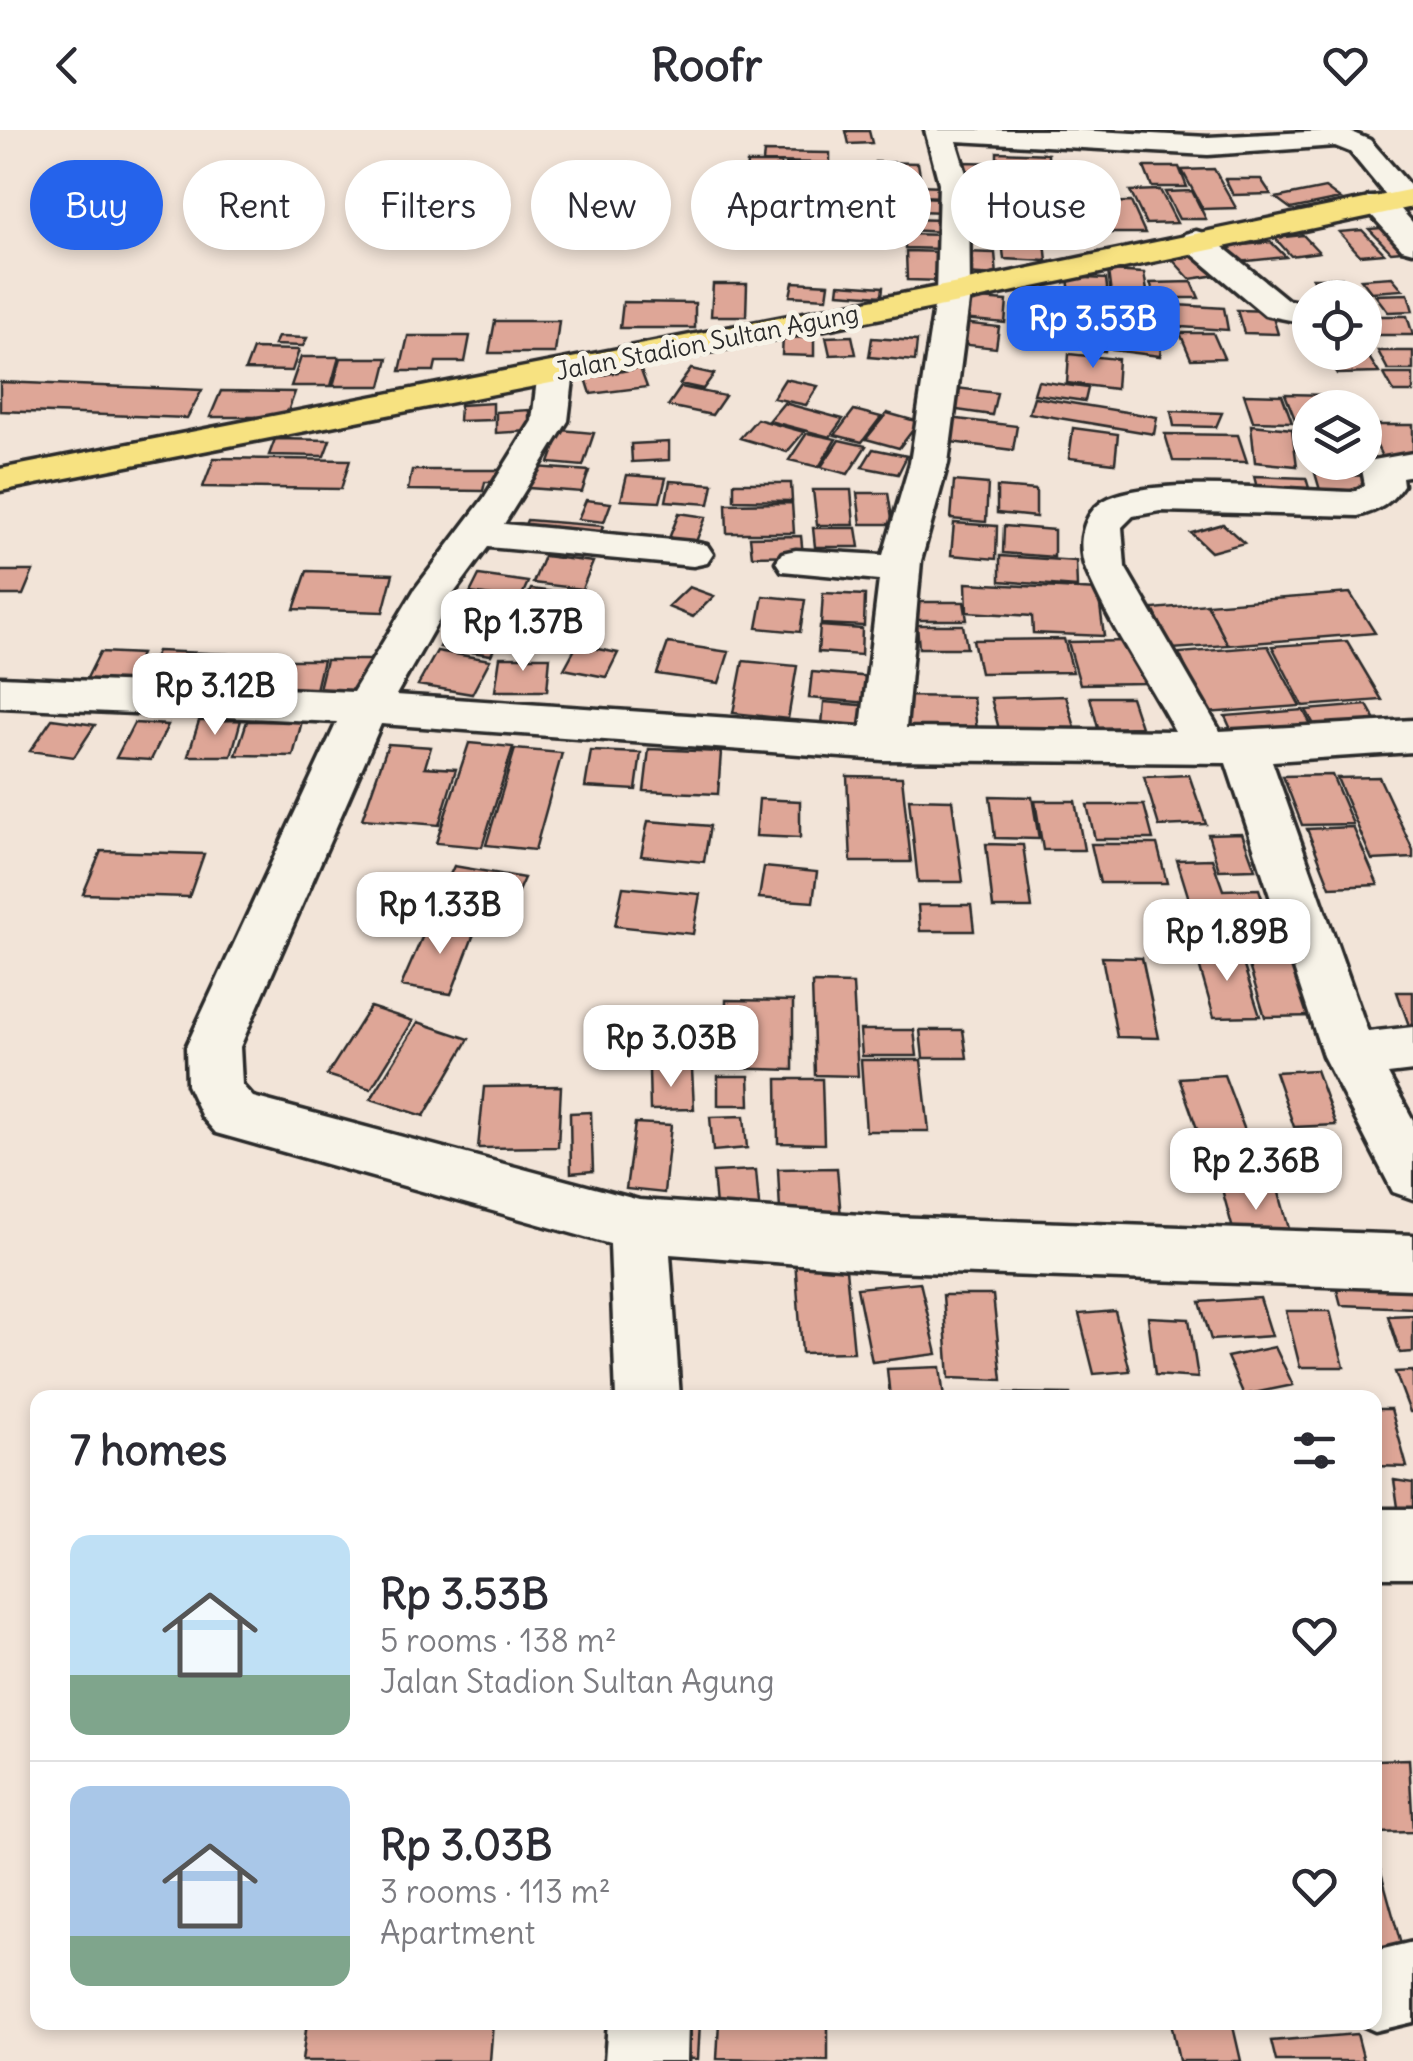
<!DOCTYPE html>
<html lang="en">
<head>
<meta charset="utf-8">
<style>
	:root { --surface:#fff; --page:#f2f2f3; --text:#2b2b33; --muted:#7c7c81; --line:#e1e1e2; --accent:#2563eb }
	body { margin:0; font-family:Delius,sans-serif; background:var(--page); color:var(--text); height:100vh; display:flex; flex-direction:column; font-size:38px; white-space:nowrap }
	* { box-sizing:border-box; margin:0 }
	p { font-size:32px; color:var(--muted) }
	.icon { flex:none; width:55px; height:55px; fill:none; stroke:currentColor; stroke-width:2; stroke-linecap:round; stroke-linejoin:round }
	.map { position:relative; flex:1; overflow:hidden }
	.details { position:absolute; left:30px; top:1260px; width:1352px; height:640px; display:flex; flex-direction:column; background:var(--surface); border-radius:20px; box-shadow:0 5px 15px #0003 }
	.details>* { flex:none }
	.hud { position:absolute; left:30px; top:30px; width:1355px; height:90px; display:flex; gap:20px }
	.fabs { position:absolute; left:1292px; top:150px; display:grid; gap:20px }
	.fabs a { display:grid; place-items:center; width:90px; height:90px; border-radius:50%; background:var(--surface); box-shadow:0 5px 15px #0003; font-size:50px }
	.price { position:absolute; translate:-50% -85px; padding:0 22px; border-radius:20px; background:#fff; color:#222; font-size:32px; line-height:65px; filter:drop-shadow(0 2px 5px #0008) }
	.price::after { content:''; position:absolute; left:50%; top:60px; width:30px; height:22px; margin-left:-15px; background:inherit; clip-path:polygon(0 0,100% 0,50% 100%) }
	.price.on { background:var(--accent); color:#fff }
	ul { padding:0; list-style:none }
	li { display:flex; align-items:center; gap:30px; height:250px; padding:0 40px }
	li+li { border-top:2px solid var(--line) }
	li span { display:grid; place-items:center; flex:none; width:280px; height:200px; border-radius:20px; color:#555 }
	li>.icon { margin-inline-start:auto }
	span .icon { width:120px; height:120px; fill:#fffc; stroke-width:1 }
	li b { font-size:42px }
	h2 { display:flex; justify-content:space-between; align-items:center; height:120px; padding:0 40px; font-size:42px }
	.pill { padding:0 35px; border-radius:45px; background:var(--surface); box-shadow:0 5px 15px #0003; font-size:35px; line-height:90px }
	.pill.on { background:var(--accent); color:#fff }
	header { display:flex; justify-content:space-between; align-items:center; height:130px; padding:0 40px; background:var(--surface); font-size:45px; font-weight:700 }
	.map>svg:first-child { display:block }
	.building { fill:#dea697; stroke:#2b2b2b; stroke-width:2.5 }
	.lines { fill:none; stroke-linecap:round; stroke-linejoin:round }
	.minor-casing { stroke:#2b2b2b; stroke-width:7 }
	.major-casing { stroke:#2b2b2b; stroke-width:7 }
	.minor { fill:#f7f3e8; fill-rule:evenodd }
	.major { fill:#f7e281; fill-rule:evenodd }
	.labels { text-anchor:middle; stroke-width:10; stroke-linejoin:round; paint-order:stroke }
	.far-street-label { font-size:25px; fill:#2b2b2b; stroke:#f7f3e8 }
</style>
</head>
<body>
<header><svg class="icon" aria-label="back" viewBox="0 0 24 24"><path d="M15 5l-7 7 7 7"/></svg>Roofr<svg class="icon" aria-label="heart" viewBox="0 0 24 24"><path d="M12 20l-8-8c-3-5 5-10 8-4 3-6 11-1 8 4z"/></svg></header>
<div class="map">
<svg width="1413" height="1931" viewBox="0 0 1413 1931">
	<rect width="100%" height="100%" fill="#f2e4d8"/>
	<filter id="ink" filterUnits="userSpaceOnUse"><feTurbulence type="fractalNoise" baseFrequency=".01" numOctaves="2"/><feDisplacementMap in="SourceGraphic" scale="20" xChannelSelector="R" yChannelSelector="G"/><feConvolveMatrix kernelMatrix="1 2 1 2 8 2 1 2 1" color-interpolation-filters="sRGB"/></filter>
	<g filter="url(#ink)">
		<!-- building -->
		<path class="building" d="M846,1H869L872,13L849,14Z
			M764,22L830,23V33L763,32Z
			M997,22L1048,24V34L997,32Z
			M875,32L918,33L920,45H876Z
			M960,32L1011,33L1012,49L961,48Z
			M747,33H781L780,57L745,56Z
			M786,34L834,35V50L786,49Z
			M1144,37H1179L1187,57H1152Z
			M1037,38L1087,41L1089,65L1038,62Z
			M1214,39L1236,78L1203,79L1182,40Z
			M1225,49H1261L1271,64L1233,65Z
			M788,53L828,54V72L786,70Z
			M970,54H1000L1009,90H979Z
			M914,55L945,56L946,67L915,66Z
			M1325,58L1340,69L1291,79L1276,68Z
			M1160,60L1177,93L1146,94L1130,61Z
			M1192,61L1206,89H1179L1165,62Z
			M916,67L945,68L946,82L916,81Z
			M1131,72L1145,103H1101L1088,73Z
			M906,89L944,90L945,102L906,100Z
			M969,93L1008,94L1009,109L970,108Z
			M1394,97L1413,117V120L1391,122L1369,99Z
			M1362,100L1384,123L1360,125L1339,102Z
			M905,104L944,105L945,119L905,118Z
			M1303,105L1319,122L1291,126L1275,108Z
			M1002,111L1045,112L1047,131L1004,129Z
			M1271,112L1286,127L1238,132L1224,117Z
			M906,121L943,122L945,151L907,150Z
			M1203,121L1224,144L1190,149L1169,126Z
			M963,122L995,123L997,146L964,144Z
			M1108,141L1144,143L1148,167L1111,165Z
			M1068,147L1106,149L1108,166L1070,165Z
			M1392,147L1403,160L1371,162L1361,149Z
			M1312,148H1342L1352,168H1321Z
			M793,152L829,154L827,168L790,166Z
			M1192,152L1199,168H1157L1150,153Z
			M713,154H747L746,186H711Z
			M839,154L883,157L882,166L838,163Z
			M1408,164L1413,181L1388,182L1375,165Z
			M965,168L1007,171L1005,193L961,189Z
			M1079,168L1118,170L1120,188L1080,185Z
			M623,172L695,173V198H620Z
			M1132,173L1163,175L1165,191L1134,190Z
			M1177,175L1224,178L1228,200L1181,197Z
			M1237,180L1271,181L1278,204L1244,203Z
			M1365,186H1407L1413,205H1368Z
			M495,191H559L555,223H489Z
			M962,193L999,197L996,218L959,214Z
			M1063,201L1107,206L1105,221L1061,216Z
			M1180,203H1213L1224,228L1191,229Z
			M1113,204L1162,210L1160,226L1112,220Z
			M408,206H470L465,232H436L434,241H400Z
			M852,206L856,224L830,225L826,207Z
			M278,207L307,208L303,216L274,215Z
			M783,207L814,208V226L782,225Z
			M872,208L917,211L915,231L869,227Z
			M253,219L299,220L292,241L245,240Z
			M1365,221L1379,243L1337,244L1323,222Z
			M1378,221H1413V240H1388Z
			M1069,224L1118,229L1116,259L1067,253Z
			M301,227H339L331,256H291Z
			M341,228H388L381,256H333Z
			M640,238L647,257L591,264L585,245Z
			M691,239L714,244L703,259L680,254Z
			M1384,244H1413V262H1394Z
			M785,249L818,256L806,275L773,268Z
			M1038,251L1088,258L1085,271L1034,264Z
			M0,252L202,260L187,288L0,281Z
			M681,257L725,266L712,285L668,276Z
			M948,257L997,263L992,285L943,278Z
			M221,261L295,262L286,287H210Z
			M1244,264L1282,265L1292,292L1253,291Z
			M1285,264L1330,265L1335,278H1310V292H1296Z
			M1034,267L1157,287L1154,304L1029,283Z
			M493,273V290L459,291L460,275Z
			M784,273L843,289L830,307L769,291Z
			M529,280V301L496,303V282Z
			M854,280L881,287L862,312L835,305Z
			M1171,281L1222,283L1216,297L1174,296Z
			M887,283L919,292L899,318L866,309Z
			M949,288L1017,296L1013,320L943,311Z
			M757,289L804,302L787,322L740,308Z
			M1251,295L1292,299L1297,336L1255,332Z
			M1367,295H1413V330L1383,329Z
			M1073,298L1118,304L1115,333L1069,328Z
			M561,300L594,303L583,336L549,333Z
			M807,303L836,309L819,337L789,330Z
			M1165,304L1238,305L1247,332L1173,331Z
			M275,309L330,310L324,326L269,325Z
			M839,310L866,316L848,344L821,337Z
			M669,312V330L632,332L631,314Z
			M873,319L907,326L898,344L862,337Z
			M214,328L350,330L341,359L203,357Z
			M535,337L589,341L582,362L529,358Z
			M412,340H501L499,352H485L483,361L408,360Z
			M1315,343L1365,346L1371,363L1320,360Z
			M627,345L666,348L660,372L621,370Z
			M1254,346L1306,348L1312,368L1259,366Z
			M670,351L713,354L709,374L666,371Z
			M954,351L988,354L986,392L951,389Z
			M734,353H791L792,371L734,370Z
			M997,357L1036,360V387L997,383Z
			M813,360H851L854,395H817Z
			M857,363H888L893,394H861Z
			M586,370L611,373L604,392L578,389Z
			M792,373L794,403H727L726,374Z
			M679,383L706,387L695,414L668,411Z
			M527,390L603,396L598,411L521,404Z
			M954,393L997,396L996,429L951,425Z
			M1223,394L1244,413L1211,422L1191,403Z
			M1004,396L1054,400V427L1003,423Z
			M813,398H856L859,417H815Z
			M801,406L803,425L752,426L750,407Z
			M544,426L593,432L582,459L533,453Z
			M1000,426L1076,431L1077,457L1000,451Z
			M0,441H33L23,465H0Z
			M307,441L393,444L383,482L294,479Z
			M479,445L528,452L520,470L470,463Z
			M966,453L1098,460L1104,506L1033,503L1032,486L967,482Z
			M689,457L714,466L693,487L668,477Z
			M531,459L592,467L576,504L514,495Z
			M823,463L865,465L864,496L821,494Z
			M1350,463L1375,503L1228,515L1207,474Z
			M763,466L805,470L800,502L757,498Z
			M465,468L515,475L504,499L453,492Z
			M912,472H964L967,490H915Z
			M1207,474L1228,515L1172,519L1153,479Z
			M452,495L502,502L491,525L440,517Z
			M917,495H963L967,518H919Z
			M820,496L862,499L861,525L818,522Z
			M1064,509L1073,542L980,543L973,510Z
			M1133,511L1147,553L1080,554L1068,512Z
			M1347,511L1382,570L1303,576L1272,516Z
			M668,513L729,522L719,553L657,544Z
			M577,515L618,523L606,547L564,539Z
			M1268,516L1300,576L1206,583L1179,523Z
			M157,521L227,524L213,559L142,556Z
			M437,521L490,530L472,564L418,555Z
			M100,522L141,524L127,556L84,554Z
			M500,527H550L547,561H495Z
			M272,530H323L314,568H262Z
			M326,530H370L362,567H317Z
			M743,531L797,536L788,589L733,583Z
			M812,542L872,547L870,573L809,568Z
			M892,566L973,567L977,600L895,599Z
			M1066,566L1076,601L1000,603L991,568Z
			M1090,567H1131L1141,597L1098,598Z
			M824,572L871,576L869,610L821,606Z
			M1367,575L1384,605L1322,609L1306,580Z
			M1303,580L1319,609L1238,615L1225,586Z
			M52,589L95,595L74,627L30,621Z
			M241,590L231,626H188L199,591Z
			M247,591H302L293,626L236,625Z
			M134,593L168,595L151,630L116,628Z
			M469,613L513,617L482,717L436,713Z
			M388,614L431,617L425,637L456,639L439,695L362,689Z
			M515,619L562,623L535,720L486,715Z
			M649,619L721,622L718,664L644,661Z
			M591,621L641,623L636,660L585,657Z
			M1189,645L1206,694L1159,696L1144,647Z
			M1332,645L1353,694L1302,695L1283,646Z
			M847,646L902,647L911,732H851Z
			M1379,647L1413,720V728L1372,730L1337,648Z
			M990,666L1032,667L1039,709L995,708Z
			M759,669L800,671V708L756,706Z
			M909,669L952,670L963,752H918Z
			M1035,671H1075L1084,720H1043Z
			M1087,675H1144L1153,709H1095Z
			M648,691L710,696L704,732L641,726Z
			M1353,697L1378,755L1330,757L1307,699Z
			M1242,703L1255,739L1219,740L1208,704Z
			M986,714L1023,715L1032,778H993Z
			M1091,714H1157L1167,753H1100Z
			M101,721L204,724L189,767L83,764Z
			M1212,729L1223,760L1259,759L1270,792L1197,795L1177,730Z
			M454,736L524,748L509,781L439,769Z
			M764,737L817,742L813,772L759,768Z
			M623,757L700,764L693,804L615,796Z
			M918,775H971L974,801H920Z
			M430,789L477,796L451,864L401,856Z
			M1294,819L1317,886L1265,887L1244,820Z
			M1195,821H1239L1260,886L1214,887Z
			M1102,827L1142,828L1159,908L1117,907Z
			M812,853L853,854L858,946L815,945Z
			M1397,862H1413V904H1412Z
			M726,870L793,871V940L725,938Z
			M370,877L413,891L371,959L327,945Z
			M418,892L469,909L424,986L371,969Z
			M860,900H914L917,926H862Z
			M920,900H963L967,928H923Z
			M861,930H921L929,1001H866Z
			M692,939L694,979L650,980L649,940Z
			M1316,940L1336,995L1294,997L1275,942Z
			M1224,945L1247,1006L1201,1010L1179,948Z
			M718,946H749L750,975H718Z
			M777,949H822L824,1014L778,1013Z
			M561,956L558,1017L478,1018L484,957Z
			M591,982L593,1041L571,1043L570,983Z
			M744,986L747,1018L713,1021L710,987Z
			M635,993L671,995L664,1063L626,1059Z
			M837,1038L842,1101L781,1102L778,1039Z
			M756,1040L761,1098L718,1100L713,1042Z
			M1220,1052H1276L1293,1113L1237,1114Z
			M795,1129H845L854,1222L802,1223Z
			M920,1152L937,1224L872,1232L857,1158Z
			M1335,1152L1413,1154V1178L1341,1175Z
			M943,1165H993L1002,1250L949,1248Z
			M1260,1168L1272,1206L1211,1210L1200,1172Z
			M1115,1181L1130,1241L1094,1244L1079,1184Z
			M1286,1181H1330L1344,1237H1300Z
			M1413,1185V1222L1400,1223L1388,1186Z
			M1148,1187L1189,1189L1198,1248L1155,1245Z
			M1275,1217L1293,1255L1244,1265L1227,1227Z
			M940,1237L944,1268H890L887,1239Z
			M1413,1241V1282H1410L1395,1242Z
			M1005,1263L1070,1264V1268H1005Z
			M1375,1279H1391L1407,1337L1375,1336Z
			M1394,1350L1413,1353V1393L1400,1391Z
			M1409,1629L1413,1702L1375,1703V1630Z
			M1375,1724H1376L1405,1829L1375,1830Z
			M307,1892H493L490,1931H302Z
			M671,1892H700L698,1929L669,1928Z
			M719,1892H828V1931L717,1929Z
			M1171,1892H1232L1241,1931H1179Z
			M1357,1904L1364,1931H1276L1271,1911Z"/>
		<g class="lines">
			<defs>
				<path id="minor" d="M925,0H1077L1208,7L1346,0L1370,10L1413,59V76H1398L1413,93V122L1402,119L1368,81L1364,74L1368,67H1387L1350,22L1335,16L1208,25L956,11L969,53L970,164L948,333L921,431L906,598L1175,601C1146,548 1109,495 1086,440C1076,415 1082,380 1109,368C1162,345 1291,361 1352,362L1365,355L1362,339L1368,331L1413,323V345L1402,347L1403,355C1390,374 1380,380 1358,386L1160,381L1133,386L1122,397L1125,437L1220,601L1413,590V622L1272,631L1368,902L1413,897V941L1388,944L1413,990V1069L1393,1062L1323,926L1226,633L882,630L381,594L240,917L242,955L253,967L639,1070L890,1087L1413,1105V1159L890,1141L670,1124L680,1268H616L610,1114L216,1003L202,987L187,955L186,917L337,592L0,577V547L353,562L415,459L484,368L532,291L538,241L544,234H568L574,241L568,291L504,394L693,412L707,415L713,424L707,433L693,436L488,417L454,463L396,565L861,597L879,450L782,441L776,432L782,423L796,420L883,425L910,333L936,164L939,53Z
					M1196,101L1207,104L1288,170L1310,174V194L1265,185L1185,118L1180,111L1185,104Z
					M1375,1379H1413V1447H1375Z
					M1413,1812V1892L1375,1901L1355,1892H1375V1821Z
					M608,1892H688L687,1931H605Z"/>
				<path id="major" d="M1413,59V77L953,174L0,361V339L953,154Z"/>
			</defs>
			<!-- minor casing -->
			<use href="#minor" class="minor-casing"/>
			<!-- major casing -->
			<use href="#major" class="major-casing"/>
			<!-- minor -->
			<use href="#minor" class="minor"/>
			<!-- major -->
			<use href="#major" class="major"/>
		</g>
	</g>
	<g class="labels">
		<!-- far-street labels -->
		<g class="far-street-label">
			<text transform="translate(707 212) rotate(-11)" y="9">Jalan Stadion Sultan Agung</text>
		</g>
	</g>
</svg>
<div class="fabs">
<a><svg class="icon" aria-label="locate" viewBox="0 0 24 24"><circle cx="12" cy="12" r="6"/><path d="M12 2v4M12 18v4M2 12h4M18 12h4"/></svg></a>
<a><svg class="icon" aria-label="layers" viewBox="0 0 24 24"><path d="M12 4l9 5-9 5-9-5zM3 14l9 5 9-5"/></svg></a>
</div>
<b class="price on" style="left:1093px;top:241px">Rp 3.53B</b>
<b class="price" style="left:523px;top:544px">Rp 1.37B</b>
<b class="price" style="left:215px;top:608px">Rp 3.12B</b>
<b class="price" style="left:440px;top:827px">Rp 1.33B</b>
<b class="price" style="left:1227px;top:854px">Rp 1.89B</b>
<b class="price" style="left:671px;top:960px">Rp 3.03B</b>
<b class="price" style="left:1256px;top:1083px">Rp 2.36B</b>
<div class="hud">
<a class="pill on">Buy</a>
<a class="pill">Rent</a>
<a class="pill">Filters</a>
<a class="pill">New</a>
<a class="pill">Apartment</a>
<a class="pill">House</a>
</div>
<section class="details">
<h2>7 homes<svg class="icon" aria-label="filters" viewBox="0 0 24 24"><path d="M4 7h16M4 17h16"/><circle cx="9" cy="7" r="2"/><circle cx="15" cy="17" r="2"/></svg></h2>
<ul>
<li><span style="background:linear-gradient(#bfe0f5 70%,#7fa58c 0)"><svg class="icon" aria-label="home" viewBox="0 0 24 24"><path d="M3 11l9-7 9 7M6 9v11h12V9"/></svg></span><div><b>Rp 3.53B</b><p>5 rooms · 138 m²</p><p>Jalan Stadion Sultan Agung</p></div><svg class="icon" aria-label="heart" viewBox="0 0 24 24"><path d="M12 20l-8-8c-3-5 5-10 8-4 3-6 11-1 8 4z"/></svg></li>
<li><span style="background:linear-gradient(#a9c7e8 75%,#7fa58c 0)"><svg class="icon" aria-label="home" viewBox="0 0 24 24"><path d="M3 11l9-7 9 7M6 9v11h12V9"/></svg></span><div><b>Rp 3.03B</b><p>3 rooms · 113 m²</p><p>Apartment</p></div><svg class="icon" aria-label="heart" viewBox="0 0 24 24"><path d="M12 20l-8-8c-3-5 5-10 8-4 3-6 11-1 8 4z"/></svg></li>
</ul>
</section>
</div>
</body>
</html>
